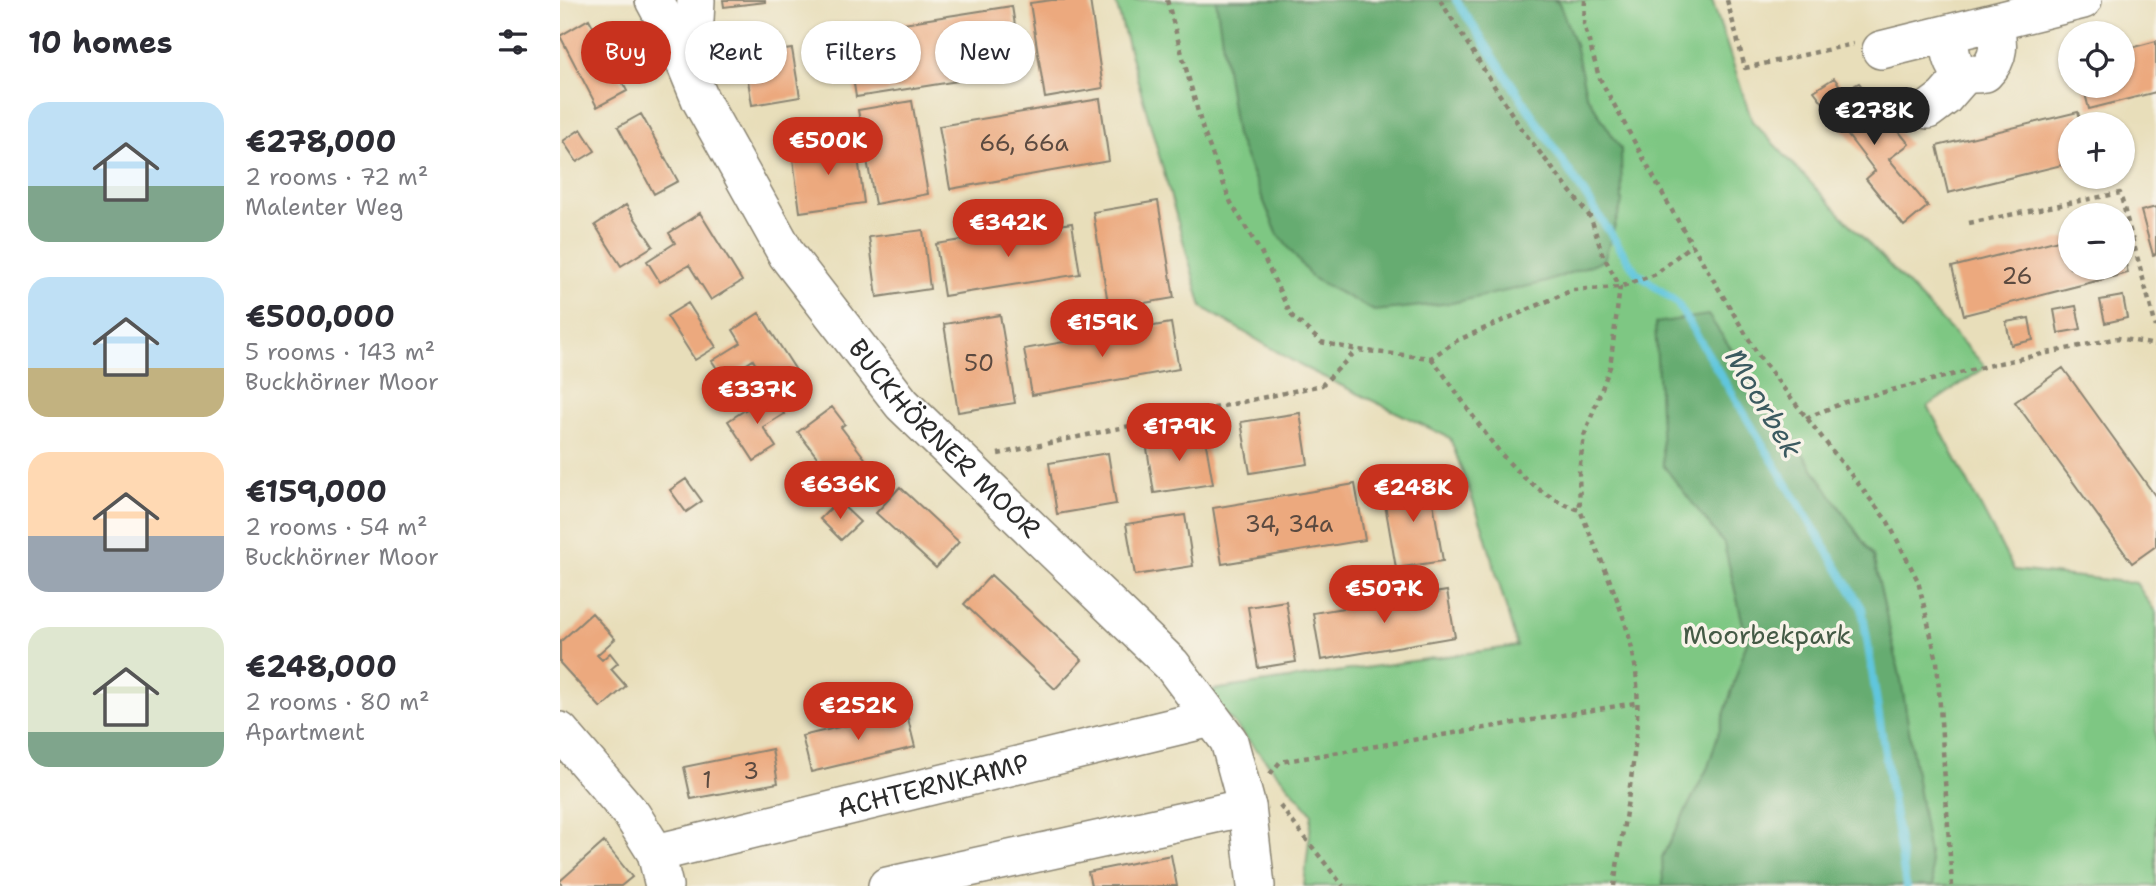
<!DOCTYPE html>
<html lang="en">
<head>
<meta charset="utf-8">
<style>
	:root { --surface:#fff; --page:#f7f7f7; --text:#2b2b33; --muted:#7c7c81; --accent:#c8321e }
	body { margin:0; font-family:"Shantell Sans",sans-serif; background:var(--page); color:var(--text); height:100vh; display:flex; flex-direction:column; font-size:26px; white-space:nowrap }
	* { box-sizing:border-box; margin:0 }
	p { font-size:23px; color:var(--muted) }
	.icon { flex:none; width:38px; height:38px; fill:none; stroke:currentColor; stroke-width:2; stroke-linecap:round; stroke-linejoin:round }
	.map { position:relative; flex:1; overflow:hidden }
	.side { display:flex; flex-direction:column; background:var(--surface); width:560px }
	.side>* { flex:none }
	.guide { position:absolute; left:21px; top:21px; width:665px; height:63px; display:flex; gap:14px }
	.fabs { position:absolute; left:1498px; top:21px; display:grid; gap:14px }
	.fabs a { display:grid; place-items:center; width:77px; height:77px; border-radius:50%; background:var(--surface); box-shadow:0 2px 5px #0004; font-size:35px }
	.price { position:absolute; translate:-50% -60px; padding:0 16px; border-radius:24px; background:var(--accent); color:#fff; font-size:23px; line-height:46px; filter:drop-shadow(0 2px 4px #0008) }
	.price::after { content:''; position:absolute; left:50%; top:42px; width:21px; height:16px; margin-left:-10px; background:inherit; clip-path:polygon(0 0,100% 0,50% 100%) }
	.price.on { background:#222; color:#fff }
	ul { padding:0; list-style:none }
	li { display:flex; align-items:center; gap:21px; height:175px; padding:0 28px }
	li span { display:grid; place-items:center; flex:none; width:196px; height:140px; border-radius:21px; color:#555 }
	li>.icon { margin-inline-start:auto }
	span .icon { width:84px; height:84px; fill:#fffc; stroke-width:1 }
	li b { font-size:30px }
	h2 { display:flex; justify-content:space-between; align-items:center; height:84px; padding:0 28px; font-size:30px }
	.chip { padding:0 24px; border-radius:32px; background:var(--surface); box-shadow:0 2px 5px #0004; font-size:24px; line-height:63px }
	.chip.on { background:var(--accent); color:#fff }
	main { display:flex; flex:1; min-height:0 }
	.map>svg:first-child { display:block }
	.green { fill:#7ec783; stroke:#547957; stroke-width:2 }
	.forest { fill:#66ac71; stroke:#486c4e; stroke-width:2 }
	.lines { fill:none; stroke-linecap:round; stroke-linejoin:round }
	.stream { stroke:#60c6dd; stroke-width:8 }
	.building { fill:#eca97e }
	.minor-casing { stroke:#8a8472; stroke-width:40 }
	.path { stroke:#8a8472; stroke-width:4.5; stroke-dasharray:5 5; stroke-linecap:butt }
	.minor { stroke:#fff; stroke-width:37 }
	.labels { text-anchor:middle; stroke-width:7; stroke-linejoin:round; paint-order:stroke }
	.number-label { font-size:23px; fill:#5b4a40 }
	.street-label { font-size:26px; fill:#2b2b2b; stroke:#f7f3e8 }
	.park-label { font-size:26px; fill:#445a45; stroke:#f7f3e8 }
	.water-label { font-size:28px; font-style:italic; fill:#3b5a60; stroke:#f7f3e8 }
</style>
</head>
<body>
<main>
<section class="side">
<h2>10 homes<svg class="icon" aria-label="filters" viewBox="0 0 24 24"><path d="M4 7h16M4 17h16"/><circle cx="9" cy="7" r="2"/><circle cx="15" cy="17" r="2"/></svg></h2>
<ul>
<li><span style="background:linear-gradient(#bfe0f5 60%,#7fa58c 0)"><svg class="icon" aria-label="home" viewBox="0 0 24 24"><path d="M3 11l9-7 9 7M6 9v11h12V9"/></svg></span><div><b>€278,000</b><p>2 rooms · 72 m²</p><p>Malenter Weg</p></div></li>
<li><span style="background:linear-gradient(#bfe0f5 65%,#c2b280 0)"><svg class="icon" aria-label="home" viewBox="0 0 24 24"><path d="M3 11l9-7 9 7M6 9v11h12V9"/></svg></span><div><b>€500,000</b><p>5 rooms · 143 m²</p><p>Buckhörner Moor</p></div></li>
<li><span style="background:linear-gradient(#ffd9b3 60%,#9aa5b1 0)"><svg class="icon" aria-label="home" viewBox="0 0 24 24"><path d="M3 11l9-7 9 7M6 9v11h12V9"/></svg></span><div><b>€159,000</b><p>2 rooms · 54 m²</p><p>Buckhörner Moor</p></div></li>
<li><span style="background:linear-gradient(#dfe7d0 75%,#7fa58c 0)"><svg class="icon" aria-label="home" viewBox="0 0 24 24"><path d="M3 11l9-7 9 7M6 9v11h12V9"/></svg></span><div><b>€248,000</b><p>2 rooms · 80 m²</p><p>Apartment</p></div></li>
</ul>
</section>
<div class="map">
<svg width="1596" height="886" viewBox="0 0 1596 886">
	<rect width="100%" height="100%" fill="#f7f3e8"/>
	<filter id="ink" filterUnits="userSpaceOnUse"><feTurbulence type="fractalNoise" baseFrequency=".0143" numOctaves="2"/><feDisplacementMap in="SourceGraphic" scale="14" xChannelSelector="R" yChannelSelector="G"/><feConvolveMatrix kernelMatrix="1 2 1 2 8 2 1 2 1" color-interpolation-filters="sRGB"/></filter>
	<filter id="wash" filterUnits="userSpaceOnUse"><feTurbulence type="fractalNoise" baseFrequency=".00686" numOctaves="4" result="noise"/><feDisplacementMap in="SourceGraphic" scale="28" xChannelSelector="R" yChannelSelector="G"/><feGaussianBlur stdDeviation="1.57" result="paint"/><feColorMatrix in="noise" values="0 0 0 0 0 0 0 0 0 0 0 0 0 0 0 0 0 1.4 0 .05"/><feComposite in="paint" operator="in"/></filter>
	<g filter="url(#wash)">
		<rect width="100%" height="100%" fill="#e8deba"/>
		<!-- green -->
		<path class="green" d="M555,0H1152L1192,121L1426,367L1368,406L1454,570L1576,583L1596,613V886H744L752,813L645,691L957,646L923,528L890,438L743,367L642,307Z"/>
		<!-- forest -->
		<path class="forest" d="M656,0H993L999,3L1015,44L1026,94L1061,149L1062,203L1044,260L986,282L892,303L814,311L752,278L717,233L676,135Z
			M1148,315L1313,556L1341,680L1374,886H1103L1102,857L1148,767L1187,641L1164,544L1103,465L1095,323Z"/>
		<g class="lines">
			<!-- stream -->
			<path class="stream" d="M896,0L1076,272L1117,303L1302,608L1346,886"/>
		</g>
		<g id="blocks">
			<!-- building -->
			<path class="building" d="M163,0H205V2L164,7Z
				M492,0H530L543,88L485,98L470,3Z
				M452,6L462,71L296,97L286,32Z
				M29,19L67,91L37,107L0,36Z
				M1596,41V92L1529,109L1523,86H1563V50Z
				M232,49L240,97L192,105L184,56Z
				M1274,78L1284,91L1299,83L1320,108L1307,117L1320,133L1332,123L1349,144L1329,159L1368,206L1344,226L1306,179L1315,171L1254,91Z
				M540,99L549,161L390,189L379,126Z
				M352,101L368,194L315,204L298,110Z
				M1518,112L1521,124H1510V163L1388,193L1377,146Z
				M81,114L118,181L94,194L58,127Z
				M21,129L35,151L17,162L3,141Z
				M296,142L304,203L240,212L232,151Z
				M598,201L614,298L549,309L533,212Z
				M66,205L93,246L61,266L35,225Z
				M1596,207V254L1593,255L1581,211Z
				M140,213L182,281L151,300L129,265L100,282L87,261L115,243L109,233Z
				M512,223L520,274L384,296L376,244Z
				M363,230L370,289L317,297L309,237Z
				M1510,237V268H1563L1564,255L1568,273L1404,315L1392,267Z
				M1563,296L1567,318L1545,323L1540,300Z
				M128,303L156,347L135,360L107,316Z
				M1516,306L1521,329L1498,333L1494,310Z
				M199,313L241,378L215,395L209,386L195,395L183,376L197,367L193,360L164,379L152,361L181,343L173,330Z
				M440,315L455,403L398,412L384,324Z
				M1469,318L1473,340L1451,345L1446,322Z
				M611,323L619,369L472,395L464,349Z
				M1503,368L1596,497V546L1572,563L1455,402Z
				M210,394L224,414L203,427L216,447L194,461L168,421Z
				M272,407L285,424L281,427L313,469L283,491L238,432Z
				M740,413L748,464L690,473L681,422Z
				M644,433L653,484L594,493L586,442Z
				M548,453L556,504L497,514L489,463Z
				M126,479L142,501L126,512L110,490Z
				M869,479L883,561L836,568L822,487Z
				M795,484L805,540L662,564L653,508Z
				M340,487L399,542L376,568L316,513Z
				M278,501L300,522L281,540L260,519Z
				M625,515L633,566L575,575L566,524Z
				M431,575L522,660L495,689L404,604Z
				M887,591L895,637L761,660L753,613Z
				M726,601L736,662L698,668L688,607Z
				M32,613L55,639L37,655L42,660L50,653L58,663L51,669L66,686L41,708L0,663V642Z
				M346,711L355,747L251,772L242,736Z
				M212,749L218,783L131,799L124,767Z
				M44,842L72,877L61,886H2L0,881Z
				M611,855L617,886H531L528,872Z"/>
		</g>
	</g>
	<g filter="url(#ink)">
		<use href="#blocks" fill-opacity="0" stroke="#8a8472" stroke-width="2"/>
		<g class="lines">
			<defs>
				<g id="minor">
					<path id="s1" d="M94,0L116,41L140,99L227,255L342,404L612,665L669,741L687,807L696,886"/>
					<path d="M1388,34C1392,60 1392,79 1425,73C1441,57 1439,43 1434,23"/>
					<path d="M116,41L135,20L136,0"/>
					<path d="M1321,50L1523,0"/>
					<path d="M1368,110L1384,98L1405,74"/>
					<path d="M0,731L72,815L96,853L104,886"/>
					<path id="s2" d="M96,853L651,718"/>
					<path d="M327,886L687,807"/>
				</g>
			</defs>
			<!-- minor casing -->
			<use href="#minor" class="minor-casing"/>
			<!-- path -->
			<path class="path" d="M607,0L643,130L671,203L702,254L731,315L761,342L797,350L871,358L896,341L1013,290L1060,287L1096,274L1132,244
				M880,0L960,127L1031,218L1042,253L1060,287L1050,367L1024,436L1019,471L1020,510
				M1025,0L1024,24L1039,77L1111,209L1200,358L1328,522L1358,581L1377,661L1392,886
				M1167,0L1185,68L1293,44
				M1409,223L1560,193L1596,327
				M871,358C917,414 945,485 1020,510C1041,562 1069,616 1076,672C1083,734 1063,824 1054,886
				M1246,418L1285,402L1435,364L1558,338L1596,345
				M438,454L762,385L796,351
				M710,774L720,762L1075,703
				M720,806L783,886"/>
			<!-- minor -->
			<use href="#minor" class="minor"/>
		</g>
	</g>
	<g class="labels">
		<!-- number labels -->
		<g class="number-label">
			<text x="464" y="151">66, 66a</text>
			<text x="1457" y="284">26</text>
			<text x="419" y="371">50</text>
			<text x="729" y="532">34, 34a</text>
			<text x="191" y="779">3</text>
			<text x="147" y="788">1</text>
		</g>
		<!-- street labels -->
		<g class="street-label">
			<text dy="9" stroke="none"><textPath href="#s1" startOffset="530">BUCKHÖRNER MOOR</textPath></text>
			<text dy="9" stroke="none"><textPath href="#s2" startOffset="285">ACHTERNKAMP</textPath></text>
		</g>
		<!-- park labels -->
		<g class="park-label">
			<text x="1207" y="644">Moorbekpark</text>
		</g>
		<!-- water labels -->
		<g class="water-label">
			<text transform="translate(1204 403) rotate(59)" y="10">Moorbek</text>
		</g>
	</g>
</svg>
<div class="fabs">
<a><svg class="icon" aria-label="locate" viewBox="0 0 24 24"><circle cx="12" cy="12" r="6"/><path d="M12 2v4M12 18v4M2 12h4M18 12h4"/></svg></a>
<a>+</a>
<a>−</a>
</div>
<b class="price on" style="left:1314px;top:147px">€278K</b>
<b class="price" style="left:268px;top:177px">€500K</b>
<b class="price" style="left:448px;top:259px">€342K</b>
<b class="price" style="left:542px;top:359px">€159K</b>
<b class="price" style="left:197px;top:426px">€337K</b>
<b class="price" style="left:619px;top:463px">€179K</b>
<b class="price" style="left:280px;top:521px">€636K</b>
<b class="price" style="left:853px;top:524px">€248K</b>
<b class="price" style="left:824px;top:625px">€507K</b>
<b class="price" style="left:298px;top:742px">€252K</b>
<div class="guide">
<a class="chip on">Buy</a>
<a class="chip">Rent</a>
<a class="chip">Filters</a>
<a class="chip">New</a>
</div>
</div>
</main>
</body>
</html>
